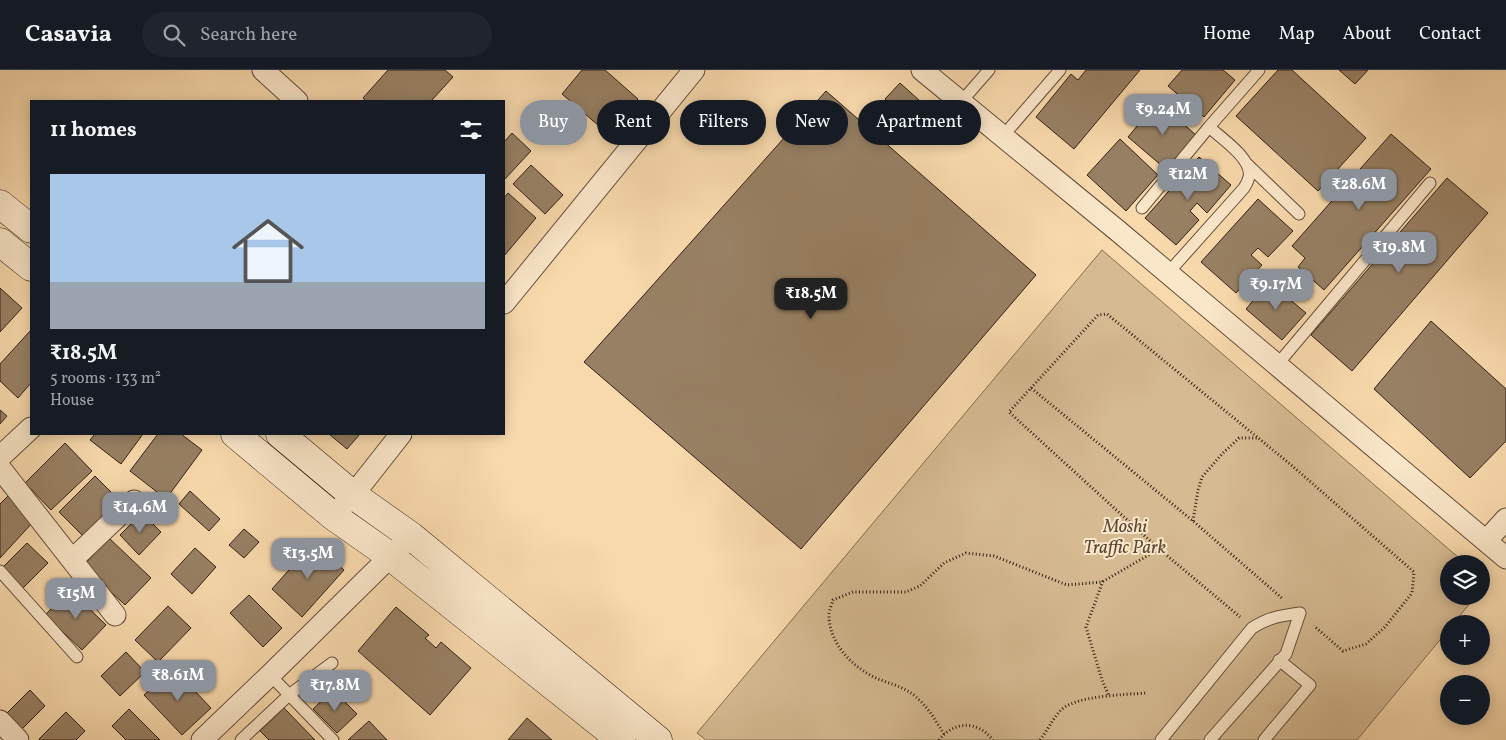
<!DOCTYPE html>
<html lang="en">
<head>
<meta charset="utf-8">
<style>
	:root { --surface:#171b24; --page:#20242c; --text:#f1f3f6; --muted:#9ea1a6; --line:#363941; --accent:#8c9099 }
	body { margin:0; font-family:Vollkorn,serif; background:var(--page); color:var(--text); height:100vh; display:flex; flex-direction:column; font-size:19px; white-space:nowrap }
	* { box-sizing:border-box; margin:0 }
	p { font-size:16px; color:var(--muted) }
	.icon { flex:none; width:28px; height:28px; fill:none; stroke:currentColor; stroke-width:2; stroke-linecap:round; stroke-linejoin:round }
	.map { position:relative; flex:1; overflow:hidden }
	.details { position:absolute; left:30px; top:30px; width:475px; height:335px; display:flex; flex-direction:column; background:var(--surface); border-radius:0px; box-shadow:0 2px 12px #0003 }
	.details>* { flex:none }
	.top-card { position:absolute; left:520px; top:30px; width:475px; height:45px; display:flex; gap:10px }
	.tools { position:absolute; left:1440px; top:485px; display:grid; gap:10px }
	.tools a { display:grid; place-items:center; width:50px; height:50px; border-radius:50%; background:var(--surface); box-shadow:0 2px 12px #0003; font-size:25px }
	.price { position:absolute; translate:-50% -42px; padding:0 11px; border-radius:10px; background:var(--accent); color:#fff; font-size:16px; line-height:32px; filter:drop-shadow(0 1px 2px #0008) }
	.price::after { content:''; position:absolute; left:50%; top:30px; width:15px; height:11px; margin-left:-8px; background:inherit; clip-path:polygon(0 0,100% 0,50% 100%) }
	.price.current { background:#222; color:#fff }
	ul { padding:0; list-style:none }
	li { display:grid; align-content:center; gap:10px; height:265px; padding:0 20px }
	li+li { border-top:1px solid var(--line) }
	li span { display:grid; place-items:center; height:155px; border-radius:0px; color:#555 }
	li>.icon { margin-inline-start:auto }
	span .icon { width:90px; height:90px; fill:#fffc; stroke-width:1 }
	li b { font-size:21px }
	h2 { display:flex; justify-content:space-between; align-items:center; height:60px; padding:0 20px; font-size:21px }
	.tag { padding:0 18px; border-radius:22px; background:var(--surface); box-shadow:0 2px 12px #0003; font-size:18px; line-height:45px }
	.tag.current { background:var(--accent); color:#fff }
	header { display:flex; align-items:center; gap:30px; box-sizing:border-box; height:70px; padding:0 25px; background:var(--surface); border-bottom:1px solid var(--line) }
	header strong { font-size:24px }
	nav { display:flex; gap:28px; margin-inline-start:auto; font-size:18px }
	.search { width:350px; height:45px; background:var(--page); display:flex; align-items:center; gap:12px; box-sizing:border-box; padding:0 18px; border-radius:28px; color:var(--muted); font-size:19px }
	.map>svg:first-child { display:block }
	.green { fill:#d6ba92; stroke:#846d54 }
	.building { fill:#988064; stroke:#312016 }
	.lines { fill:none; stroke-linecap:round; stroke-linejoin:round }
	.service-casing { stroke:#634e3c; stroke-width:13 }
	.minor-casing { stroke:#634e3c; stroke-width:23 }
	.secondary-casing { stroke:#312016; stroke-width:29 }
	.path { stroke:#312016; stroke-width:3; stroke-dasharray:1 2.5; stroke-linecap:butt }
	.service { stroke:#fae6c9; stroke-width:11 }
	.minor { stroke:#fae6c9; stroke-width:21 }
	.secondary { stroke:#fae6c9; stroke-width:28 }
	.labels { text-anchor:middle; stroke-width:4; stroke-linejoin:round; paint-order:stroke }
	.park-label { font-size:18px; font-style:italic; fill:#5a4635; stroke:#fae6c9 }
</style>
</head>
<body>
<header>
<strong>Casavia</strong>
<div class="search"><svg class="icon" aria-label="search" viewBox="0 0 24 24"><circle cx="10" cy="10" r="6"/><path d="M15 15l6 6"/></svg>Search here</div>
<nav><a>Home</a><a>Map</a><a>About</a><a>Contact</a></nav>
</header>
<div class="map">
<svg width="1506" height="670" viewBox="0 0 1506 670">
	<rect width="100%" height="100%" fill="#f8d9ac"/>
	<filter id="stains"><feTurbulence type="fractalNoise" baseFrequency=".004" numOctaves="4"/><feColorMatrix values="0 0 0 0 .2 0 0 0 0 .09 0 0 0 0 .02 0 0 0 .5 -.17"/></filter>
	<radialGradient id="worn" r=".72"><stop offset=".6" stop-color="#630" stop-opacity="0"/><stop offset="1" stop-color="#630" stop-opacity=".3"/></radialGradient>
	<!-- green -->
	<path class="green" d="M1102,180L1466,494H1449V526H1476L1453,554H1449V559L1357,670H706L697,663Z"/>
	<!-- building -->
	<path class="building" d="M388,0H445L453,7L431,31H366L363,28Z
		M582,0H605L638,29L607,63L562,24Z
		M1086,0H1140L1074,79L1036,47L1071,4L1078,10Z
		M1182,0H1223L1235,10L1204,47L1168,16Z
		M1278,0H1292L1366,68L1318,121L1236,46Z
		M1339,0H1368L1355,14Z
		M900,13L940,49L926,65L885,29Z
		M826,21L1036,205L801,479L584,292Z
		M1158,31L1197,66L1168,101L1128,67Z
		M512,63L531,81L504,110V72Z
		M1391,64L1431,99L1324,220L1298,197L1305,188L1292,176Z
		M1120,69L1158,105L1126,141L1087,105Z
		M1199,87L1231,115L1207,143L1197,133L1190,141L1199,150L1176,175L1145,148Z
		M531,95L563,125L545,144L513,114Z
		M1447,108L1488,143L1352,301L1311,265Z
		M508,123L536,148L504,186V128Z
		M1258,129L1293,161L1268,187L1258,178L1251,185L1262,195L1236,223L1201,192Z
		M1269,212L1306,243L1282,270L1246,239Z
		M0,218L22,238L0,262Z
		M1431,251L1506,319V371L1470,408L1374,319Z
		M31,260V313L18,328L0,311V294Z
		M0,340L7,346L0,354Z
		M95,364H143L121,394L90,370Z
		M158,364H181L202,380L166,429L130,401Z
		M329,364H360L347,379Z
		M65,373L92,401L51,440L25,413Z
		M95,406L120,431L84,467L59,442Z
		M190,421L220,449L209,461L179,434Z
		M8,426L34,451L0,488V434Z
		M142,443L161,462L139,485L120,465Z
		M244,459L259,472L244,488L229,475Z
		M109,468L151,508L125,535L83,496Z
		M27,473L48,493L22,519L1,499Z
		M313,473L344,500L302,547L272,519Z
		M195,478L216,497L192,524L171,504Z
		M70,520L106,555L82,580L45,545Z
		M249,525L282,558L263,577L230,543Z
		M168,536L191,558L158,592L135,570Z
		M396,537L429,565L425,568L436,578L441,572L471,598L430,645L358,581Z
		M126,582L145,602L120,626L101,606Z
		M173,598L211,638L182,665L144,625Z
		M30,620L45,636L19,662L4,646Z
		M333,620L357,644L337,663L313,639Z
		M284,638L315,670H269L260,661Z
		M129,639L160,670H126L112,656Z
		M66,642L85,661L76,670H40L39,669Z
		M527,648L552,670H508Z
		M369,651L387,670H348Z"/>
	<g class="lines">
		<defs>
			<path id="service" d="M961,32L989,0
				M1003,66L1060,0
				M1247,94L1299,144
				M1142,138L1209,57L1259,0
				M1168,203L1244,118C1246,115 1248,111 1249,107C1253,89 1221,68 1209,57
				M1277,295L1430,113
				M0,501L77,587
				M270,605L333,670
				M241,670L289,625L332,593
				M1161,670L1252,558C1270,547 1279,546 1300,543L1286,584L1210,670
				M1264,670L1310,615L1279,590"/>
			<path id="minor" d="M263,0L297,31
				M922,0L1118,161L1506,488
				M504,233L694,0
				M0,387L31,358
				M0,398L115,545
				M333,446L353,425L401,364
				M1486,471L1506,449
				M72,490L134,431
				M0,651L18,670
				M202,670L270,605L411,466"/>
			<path id="secondary" d="M0,134L31,159
				M0,172L31,197
				M235,364L333,446L390,486L621,670
				M280,364L353,425L411,466L658,670"/>
		</defs>
		<!-- service casing -->
		<use href="#service" class="service-casing"/>
		<!-- minor casing -->
		<use href="#minor" class="minor-casing"/>
		<!-- secondary casing -->
		<use href="#secondary" class="secondary-casing"/>
		<!-- path -->
		<path class="path" d="M1031,318L1098,245L1107,244L1290,394L1414,502L1412,523L1385,557L1366,574L1343,581L1314,556
			M1193,451L1198,420L1202,407L1222,384L1239,368H1257
			M1159,479L1240,547
			M1103,511L1086,557L1102,610L1109,626
			M944,664C936,651 928,637 916,627C905,617 891,614 878,609C853,598 829,574 829,545C829,540 832,534 833,530L853,522H906L920,516L944,493L966,483L994,486L1067,515L1102,512L1159,479L1009,342L1031,318L1193,451L1283,529
			M939,670C954,651 977,650 993,670
			M1040,670C1047,661 1052,650 1060,641C1075,625 1125,625 1146,623"/>
		<!-- service -->
		<use href="#service" class="service"/>
		<!-- minor -->
		<use href="#minor" class="minor"/>
		<!-- secondary -->
		<use href="#secondary" class="secondary"/>
	</g>
	<g class="labels">
		<!-- park labels -->
		<g class="park-label">
			<text x="1125" y="462">Moshi<tspan x="1125" dy="21">Traffic Park</tspan></text>
		</g>
	</g>
	<rect width="100%" height="100%" filter="url(#stains)"/>
	<rect width="100%" height="100%" fill="url(#worn)"/>
</svg>
<div class="tools">
<a><svg class="icon" aria-label="layers" viewBox="0 0 24 24"><path d="M12 4l9 5-9 5-9-5zM3 14l9 5 9-5"/></svg></a>
<a>+</a>
<a>−</a>
</div>
<b class="price" style="left:1163px;top:66px">₹9.24M</b>
<b class="price" style="left:1188px;top:131px">₹12M</b>
<b class="price" style="left:1359px;top:141px">₹28.6M</b>
<b class="price" style="left:1399px;top:204px">₹19.8M</b>
<b class="price" style="left:1276px;top:241px">₹9.17M</b>
<b class="price current" style="left:811px;top:250px">₹18.5M</b>
<b class="price" style="left:140px;top:464px">₹14.6M</b>
<b class="price" style="left:308px;top:510px">₹13.5M</b>
<b class="price" style="left:76px;top:550px">₹15M</b>
<b class="price" style="left:178px;top:632px">₹8.61M</b>
<b class="price" style="left:335px;top:642px">₹17.8M</b>
<div class="top-card">
<a class="tag current">Buy</a>
<a class="tag">Rent</a>
<a class="tag">Filters</a>
<a class="tag">New</a>
<a class="tag">Apartment</a>
</div>
<section class="details">
<h2>11 homes<svg class="icon" aria-label="filters" viewBox="0 0 24 24"><path d="M4 7h16M4 17h16"/><circle cx="9" cy="7" r="2"/><circle cx="15" cy="17" r="2"/></svg></h2>
<ul>
<li><span style="background:linear-gradient(#a9c7e8 70%,#9aa5b1 0)"><svg class="icon" aria-label="home" viewBox="0 0 24 24"><path d="M3 11l9-7 9 7M6 9v11h12V9"/></svg></span><div><b>₹18.5M</b><p>5 rooms · 133 m²</p><p>House</p></div></li>
</ul>
</section>
</div>
</body>
</html>
